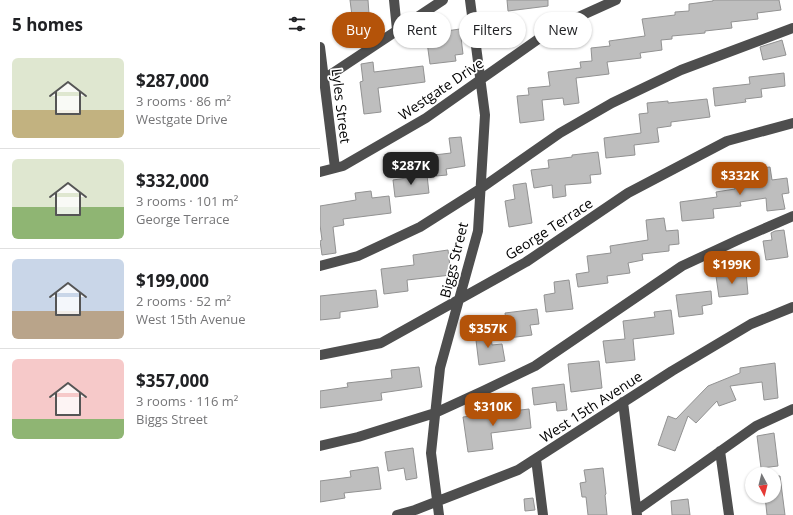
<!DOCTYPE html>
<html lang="en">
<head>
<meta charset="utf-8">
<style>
	:root { --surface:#fff; --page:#f2f2f2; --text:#202124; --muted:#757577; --line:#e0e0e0; --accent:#b45309 }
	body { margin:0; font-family:"Open Sans",sans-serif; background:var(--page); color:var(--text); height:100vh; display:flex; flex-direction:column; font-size:15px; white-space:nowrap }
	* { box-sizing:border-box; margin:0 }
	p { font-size:13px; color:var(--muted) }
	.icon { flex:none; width:22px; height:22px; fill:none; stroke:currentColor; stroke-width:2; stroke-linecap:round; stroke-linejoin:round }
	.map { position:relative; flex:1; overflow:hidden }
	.drawer { display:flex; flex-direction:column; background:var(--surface); width:320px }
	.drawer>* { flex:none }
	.hud { position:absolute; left:12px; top:12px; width:380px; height:36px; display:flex; gap:8px }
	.needle { width:26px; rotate:173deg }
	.tools { position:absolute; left:425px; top:467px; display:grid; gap:8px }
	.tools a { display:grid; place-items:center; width:36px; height:36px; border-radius:50%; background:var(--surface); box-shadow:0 1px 3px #0004; font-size:20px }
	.price { position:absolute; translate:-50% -34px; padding:0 9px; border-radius:8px; background:var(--accent); color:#fff; font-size:13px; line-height:26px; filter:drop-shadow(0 1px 2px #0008) }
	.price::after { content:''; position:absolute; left:50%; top:24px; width:12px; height:9px; margin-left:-6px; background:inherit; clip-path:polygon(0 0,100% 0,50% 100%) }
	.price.on { background:#222; color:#fff }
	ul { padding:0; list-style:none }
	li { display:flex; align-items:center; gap:12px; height:100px; padding:0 12px }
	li+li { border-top:1px solid var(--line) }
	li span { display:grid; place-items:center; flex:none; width:112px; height:80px; border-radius:6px; color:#555 }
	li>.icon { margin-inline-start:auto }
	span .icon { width:48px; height:48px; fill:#fffc; stroke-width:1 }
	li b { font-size:17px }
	h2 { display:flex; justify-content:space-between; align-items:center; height:48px; padding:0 12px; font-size:17px }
	.chip { padding:0 14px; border-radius:18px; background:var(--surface); box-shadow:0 1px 3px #0004; font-size:14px; line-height:36px }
	.chip.on { background:var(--accent); color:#fff }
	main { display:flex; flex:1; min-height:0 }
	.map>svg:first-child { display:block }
	.building { fill:#bebebe; stroke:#929292 }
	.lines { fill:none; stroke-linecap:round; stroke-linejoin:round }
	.minor { stroke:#4e4e4e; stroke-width:10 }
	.labels { text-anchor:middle; stroke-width:3.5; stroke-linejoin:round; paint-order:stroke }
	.street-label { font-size:14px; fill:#000; stroke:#fff }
</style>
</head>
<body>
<main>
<section class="drawer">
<h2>5 homes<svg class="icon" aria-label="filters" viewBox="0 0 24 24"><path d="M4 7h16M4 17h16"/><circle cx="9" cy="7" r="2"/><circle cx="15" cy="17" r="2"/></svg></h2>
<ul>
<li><span style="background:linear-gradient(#dfe7d0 65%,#c2b280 0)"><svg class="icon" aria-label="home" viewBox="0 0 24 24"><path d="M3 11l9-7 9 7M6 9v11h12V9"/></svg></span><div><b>$287,000</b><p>3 rooms · 86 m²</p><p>Westgate Drive</p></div></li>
<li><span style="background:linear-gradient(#dfe7d0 60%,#8fb573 0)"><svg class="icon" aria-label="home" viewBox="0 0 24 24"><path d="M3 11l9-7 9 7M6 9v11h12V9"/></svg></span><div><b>$332,000</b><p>3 rooms · 101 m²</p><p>George Terrace</p></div></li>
<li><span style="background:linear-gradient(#c9d6e8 65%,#b9a48a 0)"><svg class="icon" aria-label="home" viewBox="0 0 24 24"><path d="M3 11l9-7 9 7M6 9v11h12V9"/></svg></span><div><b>$199,000</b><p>2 rooms · 52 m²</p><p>West 15th Avenue</p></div></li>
<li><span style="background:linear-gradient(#f6c9c9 75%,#8fb573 0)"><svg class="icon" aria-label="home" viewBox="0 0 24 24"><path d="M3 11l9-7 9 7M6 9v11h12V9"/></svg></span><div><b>$357,000</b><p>3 rooms · 116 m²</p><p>Biggs Street</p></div></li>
</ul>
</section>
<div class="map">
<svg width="473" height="515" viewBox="0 0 473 515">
	<rect width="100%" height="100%" fill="#fff"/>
	<!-- building -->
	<path class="building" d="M30,0H48L49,14H54L56,30L47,31L48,39L33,40L30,17L32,16Z
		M187,0H228V6L188,11Z
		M393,0H459L461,10L437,13L438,19L411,22L412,28L385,31V33L352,36V39L341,40L342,50L320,53L321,58L287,62L289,74L256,78L259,103L244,105L243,98L222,100L224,120L200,123L197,96L209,95L208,88L230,86L228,72L261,68L260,62L272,61L271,48L290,46L289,41L325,36L322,19L355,15V12L369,11V4L393,1Z
		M140,29L143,54L135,55L136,61L110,64L107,42L120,41L119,32Z
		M462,40L466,55L443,60L440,47Z
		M53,62L54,72L103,66L105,82L58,88L61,112L44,114L40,82L43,81L41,64Z
		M464,73L465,86L441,89L442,97L425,99L426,102L395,106L393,88L430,84L429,77Z
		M387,99L390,117L351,122V126L337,128L339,142L314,145L315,155L286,158L284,138L321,133L319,114L328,113L327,103L348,101V103Z
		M141,137L145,166L126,169L127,175L116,176L114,155L131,153L129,138Z
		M278,152L281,174L270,175L271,183L245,185L246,196L233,198L232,185L214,188L211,170L229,168L228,160L252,157V155Z
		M450,167L452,180L467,178L469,193L462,194L465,209L447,211L446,198L420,202L421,206L393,209L394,218L362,221L360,202L397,197L396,192L415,189L414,178L435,175V169Z
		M107,175L109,193L75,197L73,180Z
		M206,183L212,223L189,227L185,201L195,199L193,185Z
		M51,191L52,198L69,196L71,213L23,219L24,225L13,227L16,253L2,255L0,241L2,240L0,225V206L36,200L35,193Z
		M344,218L346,231L358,230L359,244L349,245V251L322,254L323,260L308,263L310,273L287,276L288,283L258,287L256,274L269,272L267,256L291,253L290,246L328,240L326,220Z
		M464,230L468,257L446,260L443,241L452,240L451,233L455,231Z
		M128,250L131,275L87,280L88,291L64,294L61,269L94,265L93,255Z
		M426,272L428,294L399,297L396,276Z
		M249,280L253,309L226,312L224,295L235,293L234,282Z
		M56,290L58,307L20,312V318L0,320V296Z
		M391,291L392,304L382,306L383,314L359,317L356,295Z
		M217,309L219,324L210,325L212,335L188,338L185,313Z
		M351,310L354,334L313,339L315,360L286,363L283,341L305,339L303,321L335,317L334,312Z
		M170,331L172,345L182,344L185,361L159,365L155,332Z
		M279,361L282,388L251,392L248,364Z
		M455,363L458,398L444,400L442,382L410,386L416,400L399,406L397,401L376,423L368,416L355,451L338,445L348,416L356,419L388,386L420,373V368Z
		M99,367L102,387L61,393L62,400L0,408V391L28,387L27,383L72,378L71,370Z
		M244,384L247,410L237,411L236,402L214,405L212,388Z
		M209,409L211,428L171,433L173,449L148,452L143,417Z
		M454,433L458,466L441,468L437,436Z
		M93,448L97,478L86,480L84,468L68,471L65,452Z
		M58,467L61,489L24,493L25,498L0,502V481L31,477L30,471Z
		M283,468L286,494L285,495L287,515H268L266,497H262L260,483L266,482L264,470Z
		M454,476H460L465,515H447L445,496H454Z
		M213,498L215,510L205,511L204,499Z
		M368,499L370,515H352L351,501Z"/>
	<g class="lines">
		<!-- minor -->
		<path class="minor" d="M74,0L77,30
			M0,47L15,168
			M0,81L4,79L123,0
			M0,172L23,166L106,118L234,28L296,0
			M0,266L38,256L100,227L160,189L240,133L292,103L361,70L473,28
			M0,355L61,343L206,262L308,193L407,141L473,123
			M303,402L317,515
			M0,446L38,437L115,413L163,391L215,366L362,266L420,239L473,216
			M400,451L409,515
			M216,459L223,515
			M317,510L436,426L473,409
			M77,515L95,510L198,470L352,371L431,324L473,307
			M119,515L111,453L120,368L158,231L165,115L150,0"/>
	</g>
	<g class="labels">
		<!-- street labels -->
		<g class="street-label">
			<text transform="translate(121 89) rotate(-34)" y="5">Westgate Drive</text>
			<text transform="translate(21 106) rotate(83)" y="5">Lyles Street</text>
			<text transform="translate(229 229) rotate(-33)" y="5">George Terrace</text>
			<text transform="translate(134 260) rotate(-76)" y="5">Biggs Street</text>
			<text transform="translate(271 407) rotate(-33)" y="5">West 15th Avenue</text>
		</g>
	</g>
</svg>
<div class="tools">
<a><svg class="needle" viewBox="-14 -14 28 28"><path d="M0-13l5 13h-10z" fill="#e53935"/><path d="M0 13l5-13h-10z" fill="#757577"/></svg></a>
</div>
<b class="price on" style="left:91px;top:186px">$287K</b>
<b class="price" style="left:420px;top:196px">$332K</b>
<b class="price" style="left:412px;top:285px">$199K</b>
<b class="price" style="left:168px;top:349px">$357K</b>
<b class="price" style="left:173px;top:427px">$310K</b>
<div class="hud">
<a class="chip on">Buy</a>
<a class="chip">Rent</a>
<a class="chip">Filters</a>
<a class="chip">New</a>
</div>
</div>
</main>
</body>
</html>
